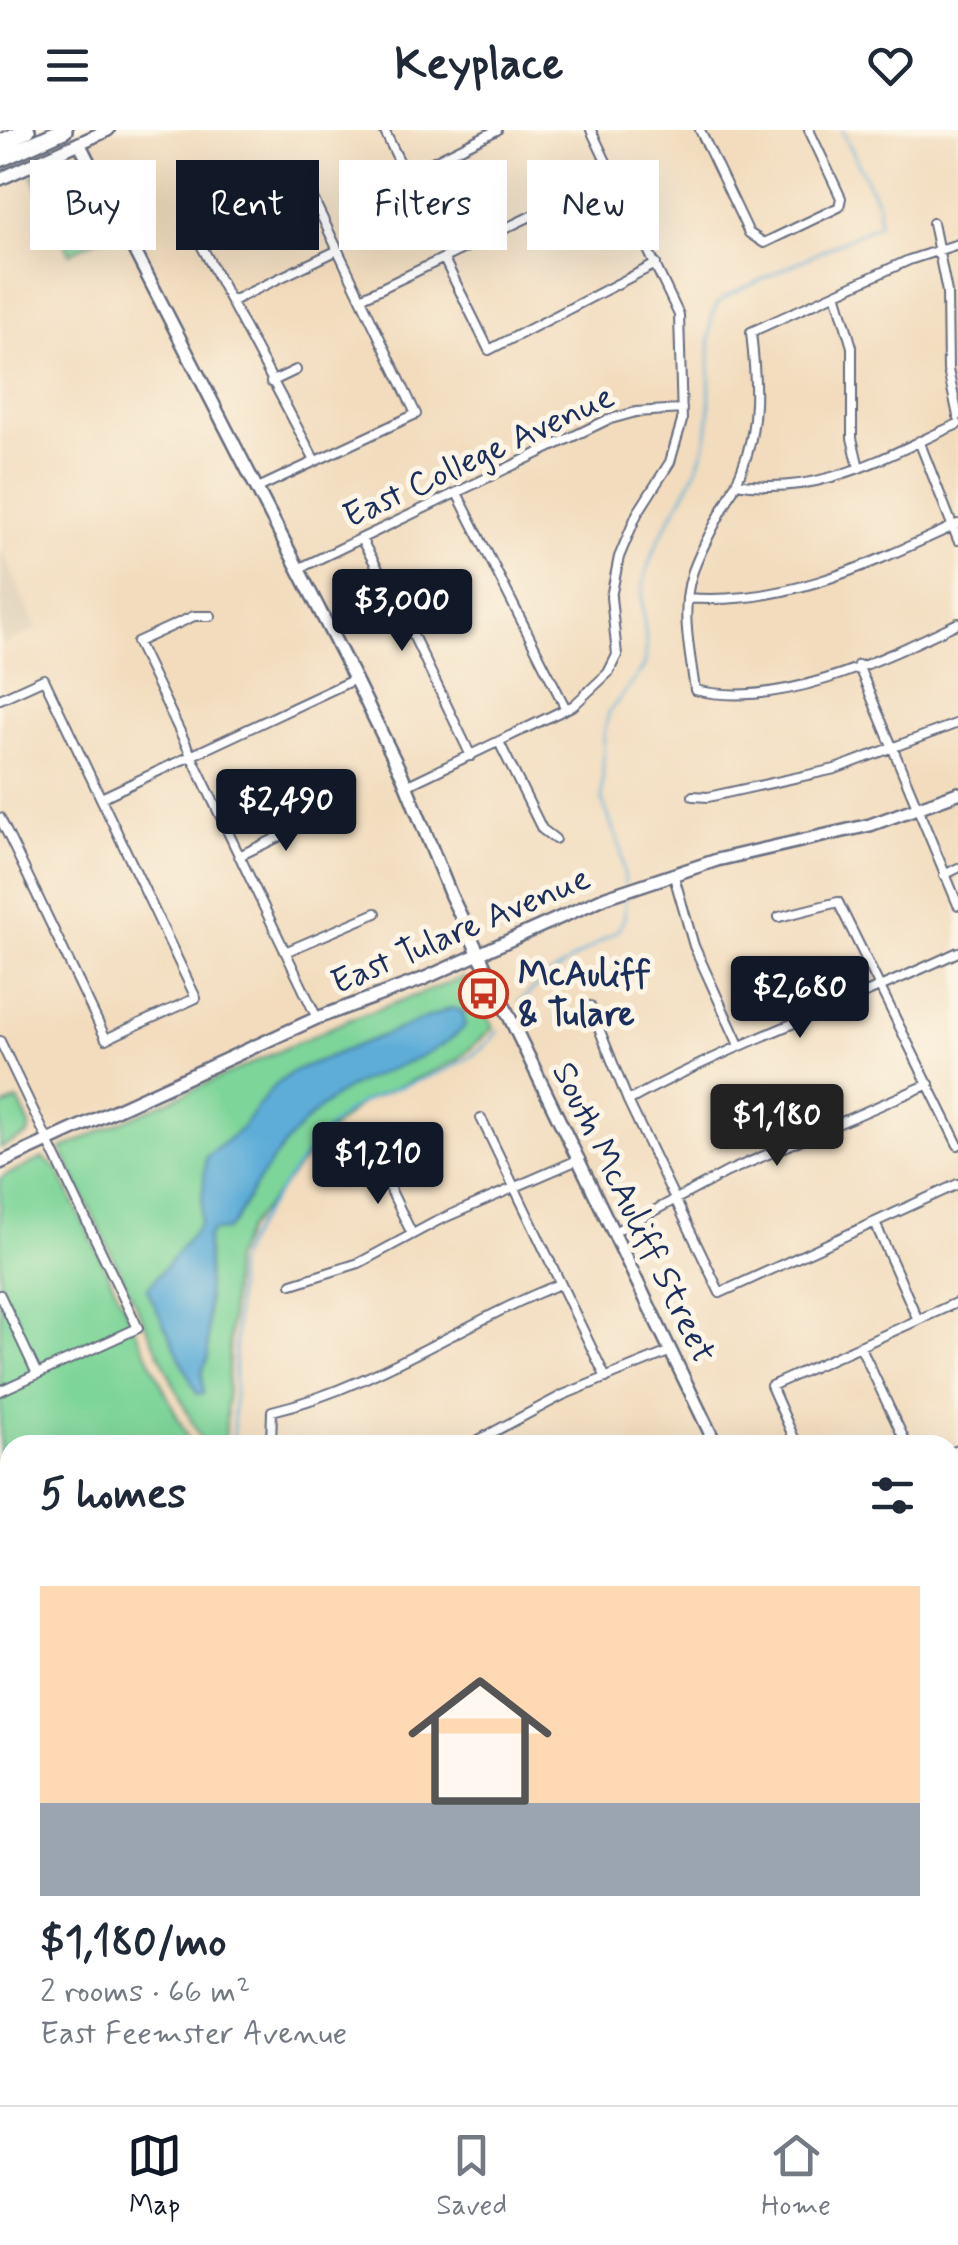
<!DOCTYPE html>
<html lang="en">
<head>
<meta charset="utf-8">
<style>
	:root { --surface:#fff; --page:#f2f2f3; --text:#1f2937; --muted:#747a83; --line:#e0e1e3; --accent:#111827 }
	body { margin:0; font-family:Mynerve,sans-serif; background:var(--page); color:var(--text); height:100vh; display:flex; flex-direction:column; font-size:38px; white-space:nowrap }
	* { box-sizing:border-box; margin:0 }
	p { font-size:32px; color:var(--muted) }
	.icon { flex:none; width:55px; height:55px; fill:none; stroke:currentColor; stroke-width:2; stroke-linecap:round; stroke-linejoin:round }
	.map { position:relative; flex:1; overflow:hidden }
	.panel { position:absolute; left:0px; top:1305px; width:960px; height:670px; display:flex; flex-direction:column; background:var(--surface); border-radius:30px 30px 0 0; box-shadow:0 10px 40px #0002 }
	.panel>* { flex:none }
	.hud { position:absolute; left:30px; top:30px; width:900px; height:90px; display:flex; gap:20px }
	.price { position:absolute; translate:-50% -85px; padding:0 22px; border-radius:10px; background:var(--accent); color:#fff; font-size:32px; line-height:65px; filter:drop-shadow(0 2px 5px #0008) }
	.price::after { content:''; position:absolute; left:50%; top:60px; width:30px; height:22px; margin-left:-15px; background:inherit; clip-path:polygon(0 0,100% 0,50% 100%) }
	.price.on { background:#222; color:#fff }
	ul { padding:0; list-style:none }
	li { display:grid; align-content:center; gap:20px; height:530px; padding:0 40px }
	li span { display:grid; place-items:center; height:310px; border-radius:0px; color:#555 }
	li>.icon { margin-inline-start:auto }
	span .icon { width:180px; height:180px; fill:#fffc; stroke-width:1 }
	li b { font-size:42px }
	h2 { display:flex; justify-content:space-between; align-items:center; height:120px; padding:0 40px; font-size:42px }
	.chip { padding:0 35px; border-radius:0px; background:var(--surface); box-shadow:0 10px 40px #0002; font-size:35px; line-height:90px }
	.chip.on { background:var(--accent); color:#fff }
	header { display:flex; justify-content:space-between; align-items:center; height:130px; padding:0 40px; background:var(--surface); font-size:45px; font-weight:800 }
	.menu { display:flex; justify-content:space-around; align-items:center; height:140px; border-top:2px solid var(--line); background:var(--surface); font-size:28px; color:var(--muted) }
	.menu a { display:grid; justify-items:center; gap:5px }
	.menu .on { color:var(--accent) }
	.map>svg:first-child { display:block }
	.built { fill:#decfb4 }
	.green { fill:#7ed599; stroke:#4c827c; stroke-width:2.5 }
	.water { fill:#5dadd8; stroke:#3c6e9b; stroke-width:2.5 }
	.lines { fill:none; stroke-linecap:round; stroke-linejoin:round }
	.stream { stroke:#5dadd8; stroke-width:2.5 }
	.street-casing { stroke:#666c7f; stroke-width:12 }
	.secondary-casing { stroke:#666c7f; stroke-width:16 }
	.highway-casing { stroke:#666c7f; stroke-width:20 }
	.street { stroke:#fff; stroke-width:8 }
	.secondary { stroke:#fff; stroke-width:11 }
	.highway { stroke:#fff; stroke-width:15 }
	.labels { text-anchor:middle; stroke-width:10; stroke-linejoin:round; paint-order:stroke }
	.street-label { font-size:35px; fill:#1b2f5e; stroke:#fcf5e5 }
	.poi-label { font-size:35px; font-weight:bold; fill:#1b2f5e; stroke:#fcf5e5; text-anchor:start }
</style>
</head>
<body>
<header><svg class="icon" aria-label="menu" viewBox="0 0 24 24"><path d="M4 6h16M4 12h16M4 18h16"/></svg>Keyplace<svg class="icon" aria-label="heart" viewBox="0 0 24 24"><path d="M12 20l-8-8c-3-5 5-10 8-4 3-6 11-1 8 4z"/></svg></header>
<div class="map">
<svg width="958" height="1975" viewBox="0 0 958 1975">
	<rect width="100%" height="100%" fill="#fcf5e5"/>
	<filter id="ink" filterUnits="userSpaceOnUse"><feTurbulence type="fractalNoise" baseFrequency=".01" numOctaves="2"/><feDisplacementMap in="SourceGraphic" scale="20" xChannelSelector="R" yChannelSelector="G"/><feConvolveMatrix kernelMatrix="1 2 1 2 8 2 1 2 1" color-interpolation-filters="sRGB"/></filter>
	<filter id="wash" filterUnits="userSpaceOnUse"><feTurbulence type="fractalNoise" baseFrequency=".0048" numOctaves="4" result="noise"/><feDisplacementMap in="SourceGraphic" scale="40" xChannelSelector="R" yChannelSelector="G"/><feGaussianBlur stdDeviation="2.25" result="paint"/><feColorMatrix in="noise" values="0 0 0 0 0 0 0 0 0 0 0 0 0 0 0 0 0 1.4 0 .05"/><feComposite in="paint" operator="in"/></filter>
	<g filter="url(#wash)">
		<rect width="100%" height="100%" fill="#f2dcbd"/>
		<!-- built -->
		<path class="built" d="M0,415L37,499L0,516Z
			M10,1804V1962L0,1941V1808Z
			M12,1965H191L169,1975H16Z"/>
		<!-- green -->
		<path class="green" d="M63,32L77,36L112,102L70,123L32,45Z
			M463,848L471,851L493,898L457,931L361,973L324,1006L248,1098L233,1130L225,1315H203L61,1019L346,891Z
			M18,970L30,996L28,1005L0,1018V978Z
			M43,1028L58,1040L191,1315H10V1497L0,1503V1048Z
			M10,1554V1804L0,1808V1559Z"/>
		<!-- water -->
		<path class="water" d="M451,878L463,881L465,896C438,926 392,936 356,954C303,981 260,1042 234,1093L226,1100L212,1101L207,1109L208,1227L202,1242L203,1264H197L147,1159L200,1094L206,1027L240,1000L271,959L293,941Z"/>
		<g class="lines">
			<!-- stream -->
			<path class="stream" d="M625,754L621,719L602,670L604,603L609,582L644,537C651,509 638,480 644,452C654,402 690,366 704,318C716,274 704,230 712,186L717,174L727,166L879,94L878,74L842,0
				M519,872L548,846L618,800L624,789L625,767
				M233,1315L237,1133C248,1100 316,1004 345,983C393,949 463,950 498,901
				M0,1525L10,1519"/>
		</g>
	</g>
	<g filter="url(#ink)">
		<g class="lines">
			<defs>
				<path id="street" d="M384,0L406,45L497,0
					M700,0L749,103L764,113L839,77L841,68L809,0
					M933,93L947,162L948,240L958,286
					M958,114L909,130L751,202C756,249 760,294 742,339C728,375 704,408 692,444C680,481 690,522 695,560C781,580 883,529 958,493
					M444,129L489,220L656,134
					M836,163L852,217V308L859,338
					M361,168L614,46
					M232,171L338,120
					M271,252L296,240
					M919,311L958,410
					M736,353C818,368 885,326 958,294
					M258,358L416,284L301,43L191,96L315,331
					M457,363L566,579
					M361,409L399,476L471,626
					M300,438L607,290L636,282L682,279
					M687,468C786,476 870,434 958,394
					M211,486H194L137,512L317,888
					M858,535L958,775
					M0,569L44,549L196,868L106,909L0,688
					M499,612L542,699L555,709
					M406,656L574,575L608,543L617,525L611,467L619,427L637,384L670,332L682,291L679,185L591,0
					M693,666L708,667L835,639L958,593
					M101,668L355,549
					M239,726L316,689
					M673,743L694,816L739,915
					M944,745L958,738
					M779,787L838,772L958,1015
					M285,822L376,783
					M590,876L628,971L720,1163L958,1054
					M0,911L138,1198L0,1261
					M628,971C734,912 849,874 958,822
					M481,988L606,1248
					M366,1031L382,1042L412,1104
					M875,1093L918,1190
					M614,1102L727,1042L929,954
					M292,1154L359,1133L439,1090L580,1029
					M0,1165L37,1244
					M860,1216L907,1315
					M271,1315L272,1281C375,1257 463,1192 560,1154
					M469,1315L563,1265L671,1221
					M797,1315L771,1256L958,1172
					M950,1323L958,1320
					M950,1411L958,1428
					M950,1551L958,1547
					M953,1716L958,1711
					M950,1908L958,1905
					M254,1965L258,1975
					M472,1965L476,1975
					M843,1965L847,1975
					M945,1965L949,1975
					M370,1975L392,1965
					M586,1975L609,1965
					M675,1975L678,1965
					M804,1975L826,1965"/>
				<path id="secondary" d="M79,13L355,549L402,645L451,766L716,1315
					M0,49L108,0
					M0,1033L317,888L423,849L606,767L717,730L870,695L958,663
					M950,1625L958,1621
					M950,1642L958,1639
					M950,1812L958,1830
					M0,1972L2,1975
					M200,1975L223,1965"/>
				<path id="highway" d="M0,13L27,0
					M0,29L64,0"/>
			</defs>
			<!-- street casing -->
			<use href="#street" class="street-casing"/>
			<!-- secondary casing -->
			<use href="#secondary" class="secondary-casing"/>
			<!-- highway casing -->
			<use href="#highway" class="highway-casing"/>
			<!-- street -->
			<use href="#street" class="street"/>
			<!-- secondary -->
			<use href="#secondary" class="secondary"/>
			<!-- highway -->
			<use href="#highway" class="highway"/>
		</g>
	</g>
	<!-- icons -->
	<defs>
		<symbol id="bus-ring" viewBox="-11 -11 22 22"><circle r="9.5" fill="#fcf5e5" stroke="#c8321e" stroke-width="1.5"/><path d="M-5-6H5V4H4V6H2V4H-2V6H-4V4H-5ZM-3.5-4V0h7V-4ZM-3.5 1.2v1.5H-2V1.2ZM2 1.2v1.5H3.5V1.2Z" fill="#c8321e"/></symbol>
	</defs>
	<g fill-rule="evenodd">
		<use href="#bus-ring" x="456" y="836" width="55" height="55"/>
	</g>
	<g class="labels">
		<!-- street labels -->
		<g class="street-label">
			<text transform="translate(478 325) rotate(-25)" y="12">East College Avenue</text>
			<text transform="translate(460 799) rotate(-23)" y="12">East Tulare Avenue</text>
			<text transform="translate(635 1082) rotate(64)" y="12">South McAuliff Street</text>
		</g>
		<!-- poi labels -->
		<g class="poi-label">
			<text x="518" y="855">McAuliff<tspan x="518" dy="40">&amp; Tulare</tspan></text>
		</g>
	</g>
</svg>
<b class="price" style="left:402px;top:524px">$3,000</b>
<b class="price" style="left:286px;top:724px">$2,490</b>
<b class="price" style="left:800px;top:911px">$2,680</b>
<b class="price on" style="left:777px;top:1039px">$1,180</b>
<b class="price" style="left:378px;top:1077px">$1,210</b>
<div class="hud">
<a class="chip">Buy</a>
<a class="chip on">Rent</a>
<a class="chip">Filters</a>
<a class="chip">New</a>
</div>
<section class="panel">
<h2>5 homes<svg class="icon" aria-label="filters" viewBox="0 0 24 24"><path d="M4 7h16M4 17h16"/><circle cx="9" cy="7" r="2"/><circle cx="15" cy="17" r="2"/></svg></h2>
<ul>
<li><span style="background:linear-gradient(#ffd9b3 70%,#9aa5b1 0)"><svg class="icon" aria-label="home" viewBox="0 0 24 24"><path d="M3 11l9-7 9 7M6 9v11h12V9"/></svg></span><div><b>$1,180/mo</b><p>2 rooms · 66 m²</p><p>East Feemster Avenue</p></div></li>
</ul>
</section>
</div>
<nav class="menu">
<a class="on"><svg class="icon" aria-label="map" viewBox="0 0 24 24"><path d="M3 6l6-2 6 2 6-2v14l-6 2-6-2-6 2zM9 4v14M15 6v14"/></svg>Map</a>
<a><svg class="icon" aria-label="saved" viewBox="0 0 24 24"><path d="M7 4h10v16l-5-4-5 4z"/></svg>Saved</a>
<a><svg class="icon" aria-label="home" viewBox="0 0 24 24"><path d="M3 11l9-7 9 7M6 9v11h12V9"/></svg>Home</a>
</nav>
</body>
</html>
